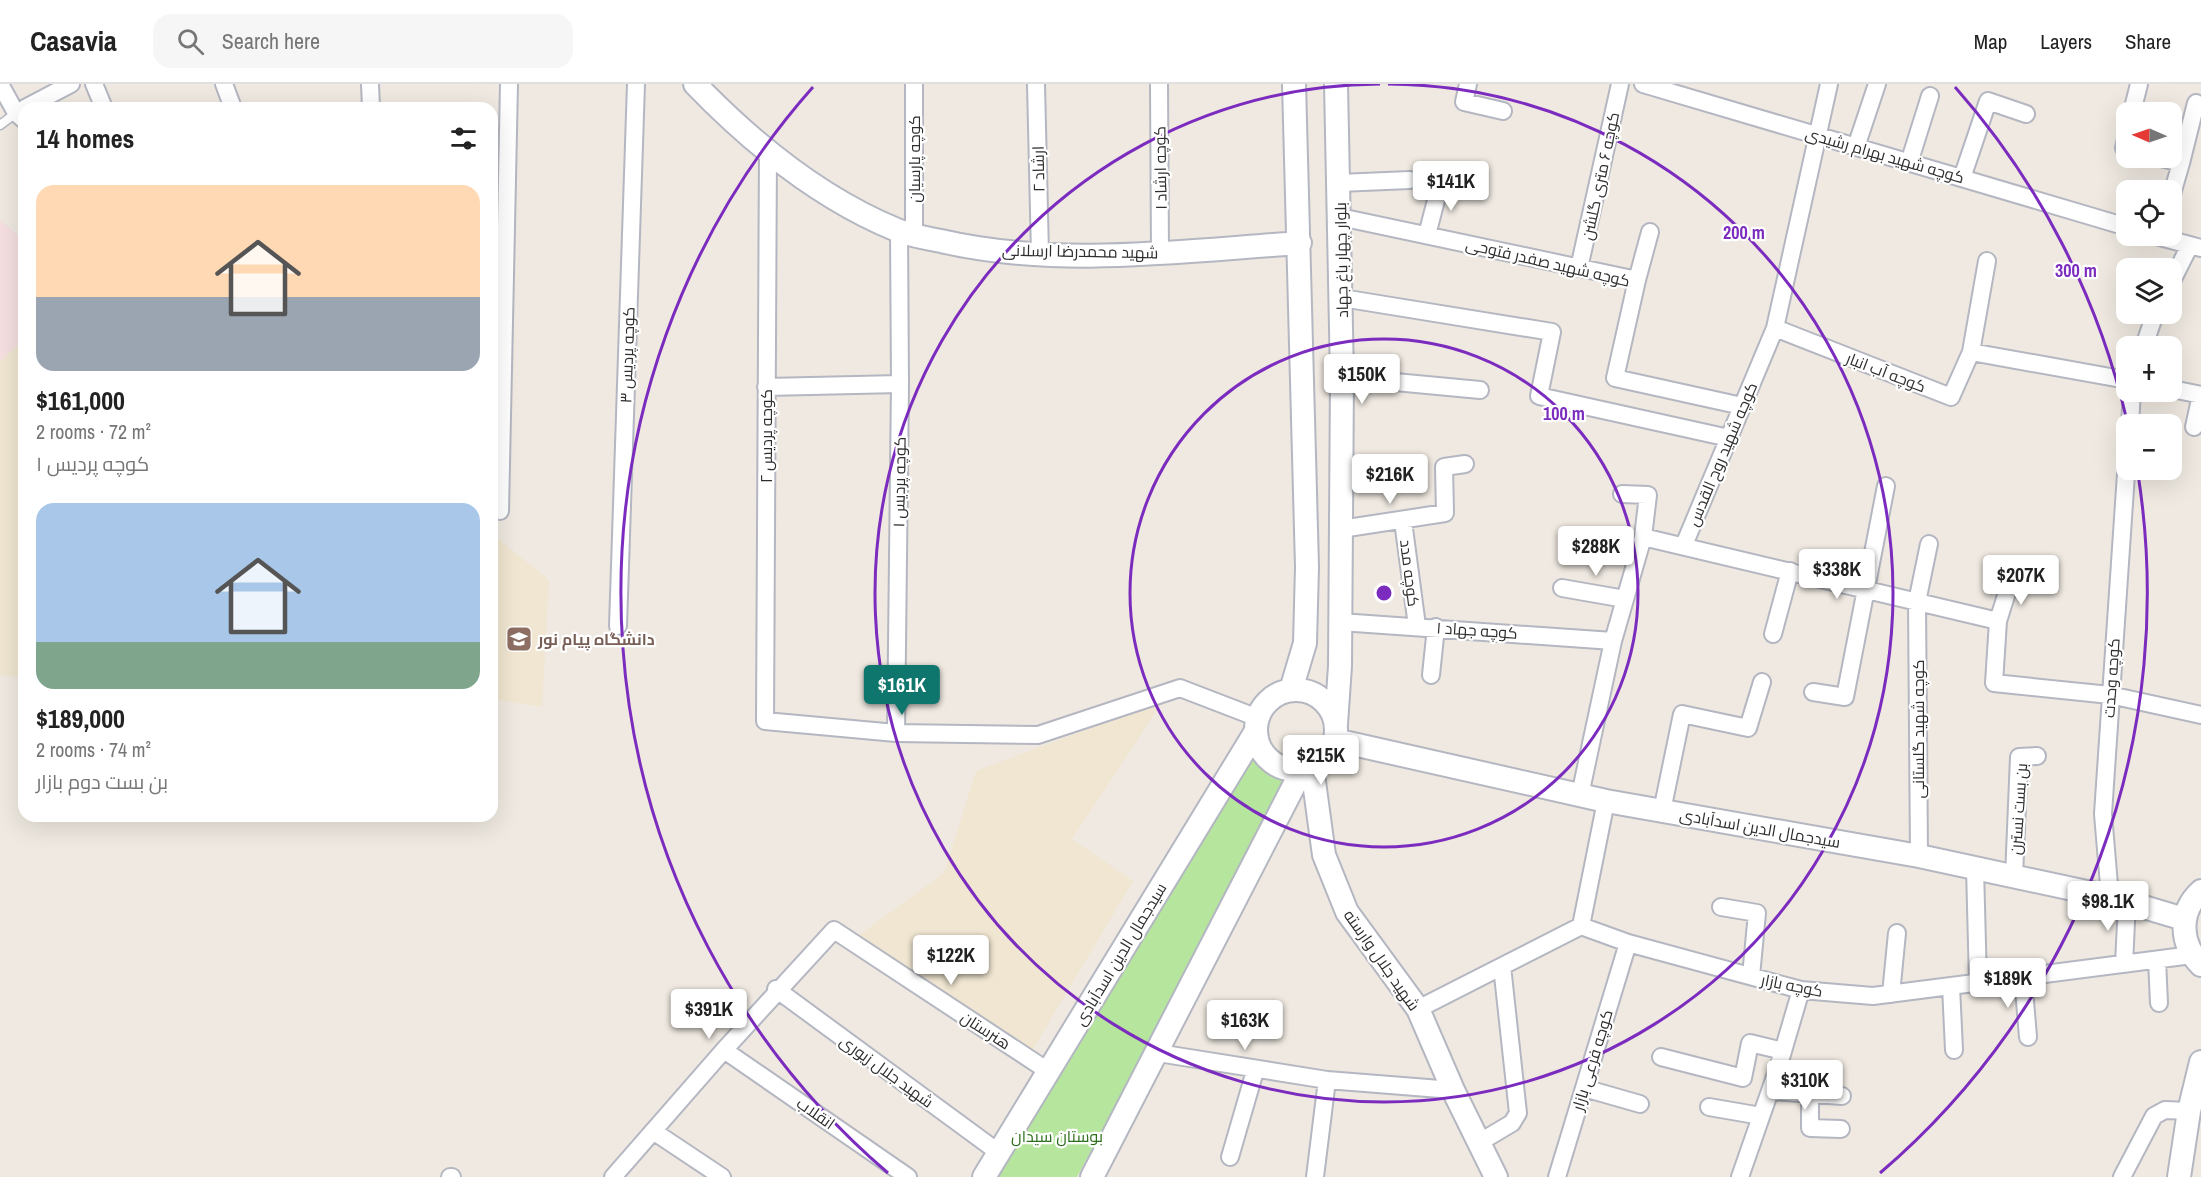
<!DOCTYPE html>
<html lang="en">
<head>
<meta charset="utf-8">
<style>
	:root { --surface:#fff; --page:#f6f6f6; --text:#222; --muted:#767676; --line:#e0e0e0; --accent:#0f766e }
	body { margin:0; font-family:"Archivo Narrow",Cairo,sans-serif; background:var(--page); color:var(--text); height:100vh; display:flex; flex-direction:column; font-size:22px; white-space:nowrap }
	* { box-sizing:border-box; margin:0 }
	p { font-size:20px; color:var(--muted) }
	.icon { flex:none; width:33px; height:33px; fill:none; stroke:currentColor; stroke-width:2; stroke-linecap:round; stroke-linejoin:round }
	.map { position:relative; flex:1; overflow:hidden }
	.side { position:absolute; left:18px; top:18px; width:480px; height:720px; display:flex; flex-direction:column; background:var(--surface); border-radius:18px; box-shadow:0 6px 24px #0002 }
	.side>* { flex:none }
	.needle { width:39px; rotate:272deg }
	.controls { position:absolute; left:2116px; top:18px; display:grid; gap:12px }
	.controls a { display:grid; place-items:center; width:66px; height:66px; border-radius:12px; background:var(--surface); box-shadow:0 6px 24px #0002; font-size:30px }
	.price { position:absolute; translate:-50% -51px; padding:0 14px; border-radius:6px; background:#fff; color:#222; font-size:20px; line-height:39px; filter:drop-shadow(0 2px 3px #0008) }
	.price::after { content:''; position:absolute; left:50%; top:36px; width:18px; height:14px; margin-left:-9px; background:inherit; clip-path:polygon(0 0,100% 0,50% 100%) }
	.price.active { background:var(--accent); color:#fff }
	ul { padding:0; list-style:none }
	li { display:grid; align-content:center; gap:12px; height:318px; padding:0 18px }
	li span { display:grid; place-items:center; height:186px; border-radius:18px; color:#555 }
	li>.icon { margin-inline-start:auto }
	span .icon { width:108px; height:108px; fill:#fffc; stroke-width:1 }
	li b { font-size:26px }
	h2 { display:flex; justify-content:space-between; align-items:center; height:72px; padding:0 18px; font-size:26px }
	header { display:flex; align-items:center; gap:36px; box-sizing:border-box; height:84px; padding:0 30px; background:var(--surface); border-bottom:2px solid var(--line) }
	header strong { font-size:28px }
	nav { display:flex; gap:33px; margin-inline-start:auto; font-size:21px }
	.search { width:420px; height:54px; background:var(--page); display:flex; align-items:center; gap:15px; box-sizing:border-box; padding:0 21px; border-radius:18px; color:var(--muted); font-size:22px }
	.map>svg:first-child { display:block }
	.education { fill:#f0e6d1 }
	.medical { fill:#f5dfe0 }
	.green { fill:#b6e59e }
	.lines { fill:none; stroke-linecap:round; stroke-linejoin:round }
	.lane-casing { stroke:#b4b7c1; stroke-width:11 }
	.street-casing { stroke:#b4b7c1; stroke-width:20 }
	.secondary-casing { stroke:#b4b7c1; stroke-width:26 }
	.lane { stroke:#fff; stroke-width:8 }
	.street { stroke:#fff; stroke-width:16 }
	.secondary { stroke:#fff; stroke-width:22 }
	.ring { fill:none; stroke:#7b2cbf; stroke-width:3 }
	.labels { text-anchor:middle; stroke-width:4.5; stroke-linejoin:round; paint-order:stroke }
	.street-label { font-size:16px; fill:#2e2e2e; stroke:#fff }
	.education-label { font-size:16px; font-weight:bold; fill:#785e54; stroke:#fff; text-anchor:start }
	.park-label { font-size:16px; fill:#2c6e1b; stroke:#fff }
	.centre { fill:#7b2cbf; stroke:#fff; stroke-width:3 }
	.ring-label { font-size:18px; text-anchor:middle; font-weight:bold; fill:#7b2cbf; stroke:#fff; stroke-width:4.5; stroke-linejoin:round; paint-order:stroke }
</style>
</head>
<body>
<header>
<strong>Casavia</strong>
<div class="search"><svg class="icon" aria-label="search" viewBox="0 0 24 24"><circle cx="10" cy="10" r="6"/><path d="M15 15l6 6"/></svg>Search here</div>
<nav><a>Map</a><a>Layers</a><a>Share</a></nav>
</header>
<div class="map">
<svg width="2201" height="1093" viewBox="0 0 2201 1093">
	<rect width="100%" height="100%" fill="#efe9e1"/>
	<!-- education -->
	<path class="education" d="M24,255V594L0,591V277Z
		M492,450L549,496L542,623L492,615Z
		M1163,617L1072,755L1133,797L1032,967L858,852L944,789L976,687Z"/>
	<!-- medical -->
	<path class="medical" d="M0,136L24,156V255L0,277Z"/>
	<!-- green -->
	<path class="green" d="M1252,661C1259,681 1272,690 1293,694L1077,1093H988Z"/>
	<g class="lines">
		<defs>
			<path id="lane" d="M0,41L16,29"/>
			<path id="street" d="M0,0L16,29L24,36
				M94,0L104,24
				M224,0L233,24
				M370,0L371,24
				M914,0V151
				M1036,0L1040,170
				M1159,0L1160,169
				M1468,0L1464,18L1503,27
				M1643,0L2127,143
				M25,24L71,0
				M2132,28L2139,0
				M2127,51L2124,64L2127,65
				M1856,63L1877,0
				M768,67L765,637L896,649L1038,651L1180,604L1258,634
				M2161,74L2181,79L2172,110
				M1909,79L1930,12
				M2181,79L2196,19
				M1962,94L1988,17L2026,30
				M1339,99L1410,96
				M1340,133L1637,196L1615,294L1742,322
				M1427,151L1441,97
				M2156,152L2201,164
				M1987,177L1971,268L2127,296
				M1579,184L1620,0
				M1637,196L1650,148
				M2172,197L2190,161
				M1342,214L1552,248L1539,312L1729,354
				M1775,244L1951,313L1971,268
				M2144,262L2155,230
				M1342,293L1480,306
				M766,303L900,300
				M2172,305L2201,311L2194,343
				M2130,340L2132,308
				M1622,410L1648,411L1643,453
				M500,427L509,0
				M1403,437L1417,542
				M1341,445L1445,429L1444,383L1465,380
				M1684,461L1775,244L1829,0
				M2011,496L1998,537L1994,599L2110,611L2201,631
				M1562,504L1625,515
				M1340,538L1613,557
				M618,542L636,0
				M1773,550L1790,487
				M1431,591L1436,543
				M1813,608L1845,613L1886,402
				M896,649L900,300L899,147
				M1580,711L1613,557L1643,453L1998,537
				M1662,727L1682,630L1748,644L1762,598
				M1919,772L1917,518L1929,460
				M1975,784L1978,899
				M2014,793L2019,673L2037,672
				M2110,813L2103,730L2127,375
				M1721,823L1757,829L1751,892
				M1581,842L1606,717
				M2157,876L2159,919
				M2124,880L2127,818
				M2023,893L2028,953
				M1951,902L1954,966
				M776,905L998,1068
				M1891,910L1897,849
				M1418,925L1581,842L1628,859L1801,906L1873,912L2192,871
				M724,966L908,1093
				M1158,969L1327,996L1453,1006
				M1661,973L1743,994L1750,959L1783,967
				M1584,1004L1640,1020
				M1770,1007L1842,1012
				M1810,1010V1044L1841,1045
				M1709,1023L1761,1032
				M653,1047L722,1093
				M1480,1058L1512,1039L1518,1029L1502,882
				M1230,1073L1255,987
				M450,1093H452
				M613,1093L724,966L834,846L1048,987
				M1315,1093L1327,996
				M1557,1093L1628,859
				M1740,1093L1778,984L1801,906
				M2122,1093L2154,1032L2165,1026L2189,1027"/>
			<path id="secondary" d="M695,0C752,59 821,115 897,146C911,152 927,154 941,157C1057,184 1182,167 1300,159
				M1336,0L1342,293L1340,582L1336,640
				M1256 646a40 40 0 1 1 80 0a40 40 0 1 1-80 0Z
				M1291,606L1305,559L1307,483L1294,0
				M1335,656L1606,717L1919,772L2110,813L2184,835
				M1312,683L1324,771L1347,828L1418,925L1453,1006L1496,1093
				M2201,807C2178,828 2180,860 2201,881
				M984,1093L1256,647
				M1092,1093L1302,686
				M2179,1093L2189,1027L2201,978"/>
		</defs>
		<!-- lane casing -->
		<use href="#lane" class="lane-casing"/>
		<!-- street casing -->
		<use href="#street" class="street-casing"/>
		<!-- secondary casing -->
		<use href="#secondary" class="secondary-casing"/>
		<!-- lane -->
		<use href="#lane" class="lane"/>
		<!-- street -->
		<use href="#street" class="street"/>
		<!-- secondary -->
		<use href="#secondary" class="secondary"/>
	</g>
	<!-- distance rings -->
	<g class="ring">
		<circle cx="1384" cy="509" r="254"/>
		<path d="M1388 0A509 509 0 1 1 1380 0"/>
		<path d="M888 1089A763 763 0 0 1 813 3M1955 3A763 763 0 0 1 2127 337M2138 390A763 763 0 0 1 1880 1089"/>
	</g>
	<!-- icons -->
	<defs>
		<symbol id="university-square" viewBox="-11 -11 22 22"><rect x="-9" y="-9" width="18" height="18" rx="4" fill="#8d6e63" stroke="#fff"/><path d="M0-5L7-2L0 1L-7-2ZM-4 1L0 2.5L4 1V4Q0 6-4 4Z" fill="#fff"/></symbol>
	</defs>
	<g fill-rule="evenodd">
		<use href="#university-square" x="504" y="540" width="30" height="30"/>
	</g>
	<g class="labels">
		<!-- street labels -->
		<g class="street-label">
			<text transform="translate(1885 71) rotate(16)" y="6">کوچه شهید بهرام رشیدی</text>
			<text transform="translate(914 75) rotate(-90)" y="6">کوچه پارسیان</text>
			<text transform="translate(1160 84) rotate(-91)" y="6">کوچه ارشاد ۱</text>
			<text transform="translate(1038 85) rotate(-91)" y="6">ارشاد ۲</text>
			<text transform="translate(1600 92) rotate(-78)" y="6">کوچه ۶ متری گلشن</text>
			<text transform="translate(1080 167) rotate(1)" y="6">شهید محمدرضا ارسلانی</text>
			<text transform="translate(1341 176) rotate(-91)" y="6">بلوار چهار باغ جهاد</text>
			<text transform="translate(1548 178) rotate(13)" y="6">کوچه شهید صفدر فتوحی</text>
			<text transform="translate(627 271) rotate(-88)" y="6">کوچه پردیس ۳</text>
			<text transform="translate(1886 288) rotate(21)" y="6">کوچه آب انبار</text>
			<text transform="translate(766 352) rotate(-90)" y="6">کوچه پردیس ۲</text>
			<text transform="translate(1722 370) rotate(-67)" y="6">کوچه شهید روح القدس</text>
			<text transform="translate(899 398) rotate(-89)" y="6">کوچه پردیس ۱</text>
			<text transform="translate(1410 489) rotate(83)" y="6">کوچه مدد</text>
			<text transform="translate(1477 546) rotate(4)" y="6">کوچه جهاد ۱</text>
			<text transform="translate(2111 594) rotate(-86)" y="6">کوچه وحدت</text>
			<text transform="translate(1918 645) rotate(-90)" y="6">کوچه شهید گلستانی</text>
			<text transform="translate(2018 725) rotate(-86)" y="6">بن بست نسترن</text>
			<text transform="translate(1760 744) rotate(10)" y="6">سیدجمال الدین اسدآبادی</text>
			<text transform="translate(1120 870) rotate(-59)" y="6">سیدجمال الدین اسدآبادی</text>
			<text transform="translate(1382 876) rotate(55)" y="6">شهید جلال وارسته</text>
			<text transform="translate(1792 901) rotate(11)" y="6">کوچه بازار</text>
			<text transform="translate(986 946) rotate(33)" y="6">هنرستان</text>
			<text transform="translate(1592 976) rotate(-73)" y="6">کوچه فرعی بازار</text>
			<text transform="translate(887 987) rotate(36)" y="6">شهید جلال زیوری</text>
			<text transform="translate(816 1029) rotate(35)" y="6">انقلاب</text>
		</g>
		<!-- education labels -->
		<g class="education-label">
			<text x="538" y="561">دانشگاه پیام نور</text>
		</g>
		<!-- park labels -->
		<g class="park-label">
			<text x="1057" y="1058">بوستان سیدان</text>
		</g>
	</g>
	<circle cx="1384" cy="509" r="9" class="centre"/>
	<g class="ring-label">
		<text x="1744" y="155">200 m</text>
		<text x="2076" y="193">300 m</text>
		<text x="1564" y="336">100 m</text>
	</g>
</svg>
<div class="controls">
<a><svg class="needle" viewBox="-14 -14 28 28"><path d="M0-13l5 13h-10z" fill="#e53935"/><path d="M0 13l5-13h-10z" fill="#767676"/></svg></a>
<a><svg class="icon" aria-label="locate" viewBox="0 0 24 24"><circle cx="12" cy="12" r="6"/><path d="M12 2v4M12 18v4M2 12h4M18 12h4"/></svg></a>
<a><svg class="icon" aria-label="layers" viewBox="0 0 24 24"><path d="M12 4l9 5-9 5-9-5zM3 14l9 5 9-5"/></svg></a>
<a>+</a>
<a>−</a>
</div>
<b class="price" style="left:1451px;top:128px">$141K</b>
<b class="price" style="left:1362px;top:321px">$150K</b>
<b class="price" style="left:1390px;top:421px">$216K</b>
<b class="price" style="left:1596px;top:493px">$288K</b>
<b class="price" style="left:1837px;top:516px">$338K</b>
<b class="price" style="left:2021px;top:522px">$207K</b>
<b class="price active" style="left:902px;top:632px">$161K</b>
<b class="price" style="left:1321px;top:702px">$215K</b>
<b class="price" style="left:2108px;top:848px">$98.1K</b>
<b class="price" style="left:951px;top:902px">$122K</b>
<b class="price" style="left:2008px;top:925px">$189K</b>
<b class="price" style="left:709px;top:956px">$391K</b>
<b class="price" style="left:1245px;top:967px">$163K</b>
<b class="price" style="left:1805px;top:1027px">$310K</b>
<section class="side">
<h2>14 homes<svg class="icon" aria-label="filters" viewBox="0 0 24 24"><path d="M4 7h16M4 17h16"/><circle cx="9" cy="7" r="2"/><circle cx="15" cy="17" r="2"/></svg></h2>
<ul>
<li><span style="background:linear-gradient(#ffd9b3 60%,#9aa5b1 0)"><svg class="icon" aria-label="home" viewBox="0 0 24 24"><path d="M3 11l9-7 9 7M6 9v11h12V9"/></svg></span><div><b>$161,000</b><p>2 rooms · 72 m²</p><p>کوچه پردیس ۱</p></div></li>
<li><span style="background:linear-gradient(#a9c7e8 75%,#7fa58c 0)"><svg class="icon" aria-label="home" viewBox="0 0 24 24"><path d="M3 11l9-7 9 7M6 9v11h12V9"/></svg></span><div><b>$189,000</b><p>2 rooms · 74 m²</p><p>بن بست دوم بازار</p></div></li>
</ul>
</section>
</div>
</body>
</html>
